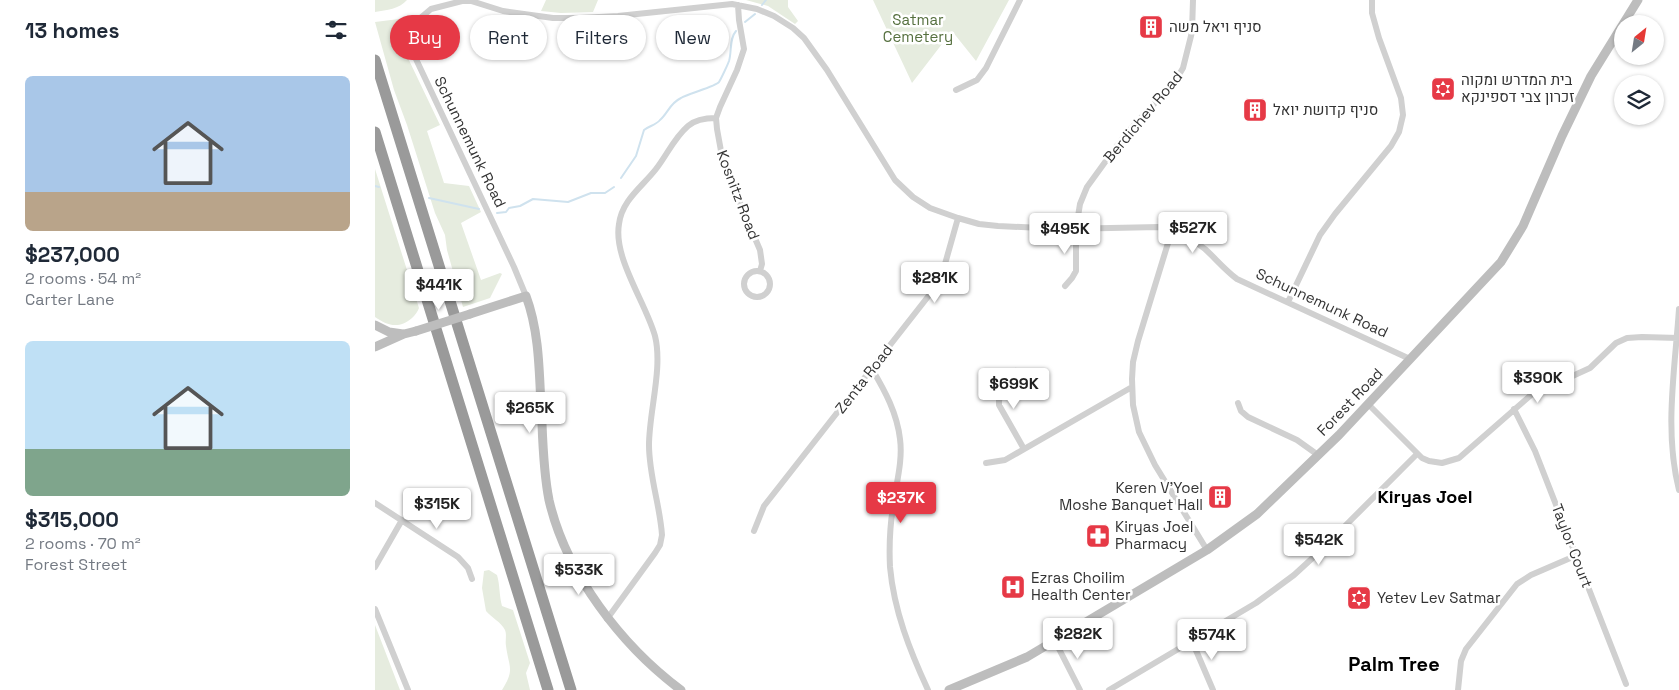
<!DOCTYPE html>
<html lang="en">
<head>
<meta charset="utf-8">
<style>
	:root { --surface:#fff; --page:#f2f2f3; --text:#1f2937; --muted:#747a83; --accent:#e63946 }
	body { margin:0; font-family:"Space Grotesk",Heebo,sans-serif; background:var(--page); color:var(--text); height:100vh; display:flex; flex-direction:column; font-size:19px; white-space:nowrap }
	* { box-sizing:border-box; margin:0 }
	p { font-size:16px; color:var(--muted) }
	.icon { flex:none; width:28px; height:28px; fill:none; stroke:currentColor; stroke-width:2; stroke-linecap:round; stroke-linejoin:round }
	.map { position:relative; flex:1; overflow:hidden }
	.panel { display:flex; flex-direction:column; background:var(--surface); width:375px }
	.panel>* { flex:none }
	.banner { position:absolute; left:15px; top:15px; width:475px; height:45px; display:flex; gap:10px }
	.needle { width:32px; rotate:30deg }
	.tools { position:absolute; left:1239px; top:15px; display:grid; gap:10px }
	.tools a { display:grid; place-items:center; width:50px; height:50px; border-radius:50%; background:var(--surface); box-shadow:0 1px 4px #0004; font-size:25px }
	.price { position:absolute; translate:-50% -42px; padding:0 11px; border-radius:5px; background:#fff; color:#222; font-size:16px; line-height:32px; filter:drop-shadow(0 1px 2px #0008) }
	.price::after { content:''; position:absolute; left:50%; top:30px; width:15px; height:11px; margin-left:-8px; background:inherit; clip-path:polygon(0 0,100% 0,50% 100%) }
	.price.current { background:var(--accent); color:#fff }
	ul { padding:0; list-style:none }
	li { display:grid; align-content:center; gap:10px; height:265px; padding:0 25px }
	li span { display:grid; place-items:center; height:155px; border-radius:8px; color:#555 }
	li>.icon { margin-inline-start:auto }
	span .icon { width:90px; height:90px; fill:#fffc; stroke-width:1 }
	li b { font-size:21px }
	h2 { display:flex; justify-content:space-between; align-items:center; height:60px; padding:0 25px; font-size:21px }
	.chip { padding:0 18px; border-radius:22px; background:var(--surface); box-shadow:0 1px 4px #0004; font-size:18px; line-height:45px }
	.chip.current { background:var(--accent); color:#fff }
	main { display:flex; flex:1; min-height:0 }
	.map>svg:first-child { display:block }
	.green { fill:#e6ecdf }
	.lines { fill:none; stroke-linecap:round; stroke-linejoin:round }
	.stream { stroke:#cfe2ee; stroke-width:2 }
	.street { stroke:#d0d0d0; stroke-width:6 }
	.secondary { stroke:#bdbdbd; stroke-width:9 }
	.highway { stroke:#9a9a9a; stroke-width:11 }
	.secondary-bridge { stroke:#bdbdbd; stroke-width:9 }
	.labels { text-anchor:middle; stroke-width:5; stroke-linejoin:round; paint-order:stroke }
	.park-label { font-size:15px; fill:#56703f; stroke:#fff }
	.poi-label { font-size:15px; fill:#333; stroke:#fff; text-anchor:start }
	.street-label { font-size:15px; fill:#333; stroke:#fff }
	.quarter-label { font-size:18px; font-weight:bold; fill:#000; stroke:#fff }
	.district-label { font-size:20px; font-weight:bold; fill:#000; stroke:#fff }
</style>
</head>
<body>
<main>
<section class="panel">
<h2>13 homes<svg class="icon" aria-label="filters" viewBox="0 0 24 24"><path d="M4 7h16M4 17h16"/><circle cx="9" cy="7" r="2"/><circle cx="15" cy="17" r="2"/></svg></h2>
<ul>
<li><span style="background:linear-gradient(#a9c7e8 75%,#b9a48a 0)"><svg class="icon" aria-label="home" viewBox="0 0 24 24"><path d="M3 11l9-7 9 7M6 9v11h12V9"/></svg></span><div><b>$237,000</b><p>2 rooms · 54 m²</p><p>Carter Lane</p></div></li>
<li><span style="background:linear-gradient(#bfe0f5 70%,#7fa58c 0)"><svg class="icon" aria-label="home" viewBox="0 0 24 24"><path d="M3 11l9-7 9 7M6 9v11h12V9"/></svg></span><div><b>$315,000</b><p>2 rooms · 70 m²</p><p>Forest Street</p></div></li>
</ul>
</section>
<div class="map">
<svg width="1304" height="690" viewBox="0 0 1304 690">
	<rect width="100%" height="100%" fill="#fff"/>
	<!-- green -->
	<path class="green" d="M0,0H32C24,9 12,10 0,12Z
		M171,0H223L218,12L186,13L166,11Z
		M371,0H413V7L423,21L420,24L393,6Z
		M498,0H634L601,61L577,31L537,83Z
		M24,19H29L31,21L28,44L32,56L65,125L52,131L69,183L94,186L106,212L86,223L106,280L125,273L127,274L115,298L88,307L72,250L70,235L60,213L32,125L19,90L0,22Z
		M0,169L44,308C42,313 40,315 37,318C24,329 13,326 0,317Z
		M114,570L122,575C125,585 124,595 127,606L138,610L155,663L151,673L155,690H127C140,669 134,668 131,646C130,641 132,635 130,630C126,622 117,618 111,611L107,588L109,571Z
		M0,625L25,690H0Z"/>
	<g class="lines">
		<!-- stream -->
		<path class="stream" d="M387,5L391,0
			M370,22L380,14
			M246,178L261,156L269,130C274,126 281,125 285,120C293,113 295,103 306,98C312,94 342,86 344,82C346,79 353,64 354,61C357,51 354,39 361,31
			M0,186L4,187
			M54,198L104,209
			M122,213L131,212L134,208L145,206L158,199L193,202L216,193H230L239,187"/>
		<!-- street -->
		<path class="street" d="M363,5L364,20L369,49L362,70L345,107L341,118L342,129L346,151L367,208L385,250L387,264L385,271
			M581,90L602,80L611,68L645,0
			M797,230L763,341L758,362L757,379L758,405L764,432L780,465L832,550
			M369 284a13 13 0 1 1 26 0a13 13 0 1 1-26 0Z
			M690,286L697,278L701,271V229L705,204L712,187L741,147L760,124L799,83L808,68L817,32L818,0
			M151,296L139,267L40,57L37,37L43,20L56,9L87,1H96L128,11L178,18H205L243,16L357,4L382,9L399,16L418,28L429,38L452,70L520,180L538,197L555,208L583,218L604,224L623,226L687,229L784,227C800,231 817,238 830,249C841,259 850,270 862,279L1035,359
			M913,302L945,235L960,214L1016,146L1024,132L1028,115L1026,98L1004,38L997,13V0
			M1304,309C1300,369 1289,431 1304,490
			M497,369C510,391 522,413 525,439C528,461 521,484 518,507C515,526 514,547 515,567C519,611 535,651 553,690
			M641,371L624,400V405L649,449
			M863,403L866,411L873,417L922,440L943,455
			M993,404L1047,458L1054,461L1067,463L1084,458L1156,395L1215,368L1241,343L1252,338L1267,337L1304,338
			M1139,409L1160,451L1251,684
			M611,463L630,460L757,387
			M0,503L83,557L93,568L97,579
			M379,531L389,506L559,289L568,271L583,218
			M0,567L27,520
			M0,609L33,690
			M232,619L280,553L285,545L287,535C285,505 274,476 274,445C274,412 288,368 280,336C271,303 238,258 244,224C247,200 267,187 281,169C292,155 299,138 313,126C321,119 331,118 341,118
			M680,641L705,690
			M817,641L838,690
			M734,690L881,603L919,575L943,553L1042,454
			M1083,690L1086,661L1091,649L1142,584L1156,575L1200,556"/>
		<!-- secondary -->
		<path class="secondary" d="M95,314L151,296C166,336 164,382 167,424C168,450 169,475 174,500C191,574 247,646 306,690
			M0,325L14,332L28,334
			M0,347L29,334L41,331
			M574,690L652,657L832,550L882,514L964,435L1126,262L1148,226L1187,136L1216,76L1263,0"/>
		<!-- highway -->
		<path class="highway" d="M0,60L196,690
			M0,132L173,690"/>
		<!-- secondary-bridge -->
		<path class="secondary-bridge" d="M41,331L95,314"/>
	</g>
	<!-- icons -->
	<defs>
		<symbol id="building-square" viewBox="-11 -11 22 22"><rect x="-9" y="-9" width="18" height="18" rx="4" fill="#e63946" stroke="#fff"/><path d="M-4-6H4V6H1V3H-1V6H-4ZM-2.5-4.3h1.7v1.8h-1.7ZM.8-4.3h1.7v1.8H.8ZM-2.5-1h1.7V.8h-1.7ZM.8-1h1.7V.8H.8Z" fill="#fff"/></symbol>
		<symbol id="synagogue-square" viewBox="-11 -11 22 22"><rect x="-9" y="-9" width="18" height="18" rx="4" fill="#e63946" stroke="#fff"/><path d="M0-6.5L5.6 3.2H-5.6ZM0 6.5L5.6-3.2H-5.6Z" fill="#fff"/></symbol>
		<symbol id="pharmacy-square" viewBox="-11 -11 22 22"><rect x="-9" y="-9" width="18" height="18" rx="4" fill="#e63946" stroke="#fff"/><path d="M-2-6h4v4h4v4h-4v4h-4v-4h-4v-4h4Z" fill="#fff"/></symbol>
		<symbol id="hospital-square" viewBox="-11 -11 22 22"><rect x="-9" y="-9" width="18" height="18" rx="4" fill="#e63946" stroke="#fff"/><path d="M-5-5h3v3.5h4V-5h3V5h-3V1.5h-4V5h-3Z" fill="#fff"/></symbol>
	</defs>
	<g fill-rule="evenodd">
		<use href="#building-square" x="762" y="13" width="28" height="28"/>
		<use href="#synagogue-square" x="1054" y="75" width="28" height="28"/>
		<use href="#building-square" x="866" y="96" width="28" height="28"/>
		<use href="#building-square" x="831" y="483" width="28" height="28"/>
		<use href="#pharmacy-square" x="709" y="522" width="28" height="28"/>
		<use href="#hospital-square" x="624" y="573" width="28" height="28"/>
		<use href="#synagogue-square" x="970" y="584" width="28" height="28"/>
	</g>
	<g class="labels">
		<!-- park labels -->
		<g class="park-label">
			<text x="543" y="25">Satmar<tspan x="543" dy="17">Cemetery</tspan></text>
		</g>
		<!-- poi labels -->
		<g class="poi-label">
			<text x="794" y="32">סניף ויאל משה</text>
			<text x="1086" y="85">בית המדרש ומקוה<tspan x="1086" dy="17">זכרון צבי דספינקא</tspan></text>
			<text x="898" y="115">סניף קדושת יואל</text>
			<text x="828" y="493" text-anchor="end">Keren V'Yoel<tspan x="828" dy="17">Moshe Banquet Hall</tspan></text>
			<text x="740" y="532">Kiryas Joel<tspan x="740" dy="17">Pharmacy</tspan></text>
			<text x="656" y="583">Ezras Choilim<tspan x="656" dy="17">Health Center</tspan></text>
			<text x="1002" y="603">Yetev Lev Satmar</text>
		</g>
		<!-- street labels -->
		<g class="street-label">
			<text transform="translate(768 117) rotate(-50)" y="5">Berdichev Road</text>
			<text transform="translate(95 142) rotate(64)" y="5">Schunnemunk Road</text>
			<text transform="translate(363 195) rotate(69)" y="5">Kosnitz Road</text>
			<text transform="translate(947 303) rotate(25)" y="5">Schunnemunk Road</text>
			<text transform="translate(489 379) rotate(-52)" y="5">Zenta Road</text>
			<text transform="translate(975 402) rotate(-46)" y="5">Forest Road</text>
			<text transform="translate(1197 546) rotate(69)" y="5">Taylor Court</text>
		</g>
		<!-- quarter labels -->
		<g class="quarter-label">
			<text x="1050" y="503">Kiryas Joel</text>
		</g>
		<!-- district labels -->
		<g class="district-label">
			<text x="1019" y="671">Palm Tree</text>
		</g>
	</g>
</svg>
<div class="tools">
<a><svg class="needle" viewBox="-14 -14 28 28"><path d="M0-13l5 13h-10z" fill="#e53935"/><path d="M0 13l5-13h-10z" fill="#747a83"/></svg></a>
<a><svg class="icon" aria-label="layers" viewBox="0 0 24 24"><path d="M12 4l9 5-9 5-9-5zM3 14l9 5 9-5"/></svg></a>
</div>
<b class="price" style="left:818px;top:254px">$527K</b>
<b class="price" style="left:690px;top:255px">$495K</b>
<b class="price" style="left:560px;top:304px">$281K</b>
<b class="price" style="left:64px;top:311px">$441K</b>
<b class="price" style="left:1163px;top:404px">$390K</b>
<b class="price" style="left:639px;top:410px">$699K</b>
<b class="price" style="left:155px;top:434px">$265K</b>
<b class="price current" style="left:526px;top:524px">$237K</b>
<b class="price" style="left:62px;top:530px">$315K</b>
<b class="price" style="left:944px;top:566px">$542K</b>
<b class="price" style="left:204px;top:596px">$533K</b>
<b class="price" style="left:703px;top:660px">$282K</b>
<b class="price" style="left:837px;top:661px">$574K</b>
<div class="banner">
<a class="chip current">Buy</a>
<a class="chip">Rent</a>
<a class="chip">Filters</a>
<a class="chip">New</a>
</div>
</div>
</main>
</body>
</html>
